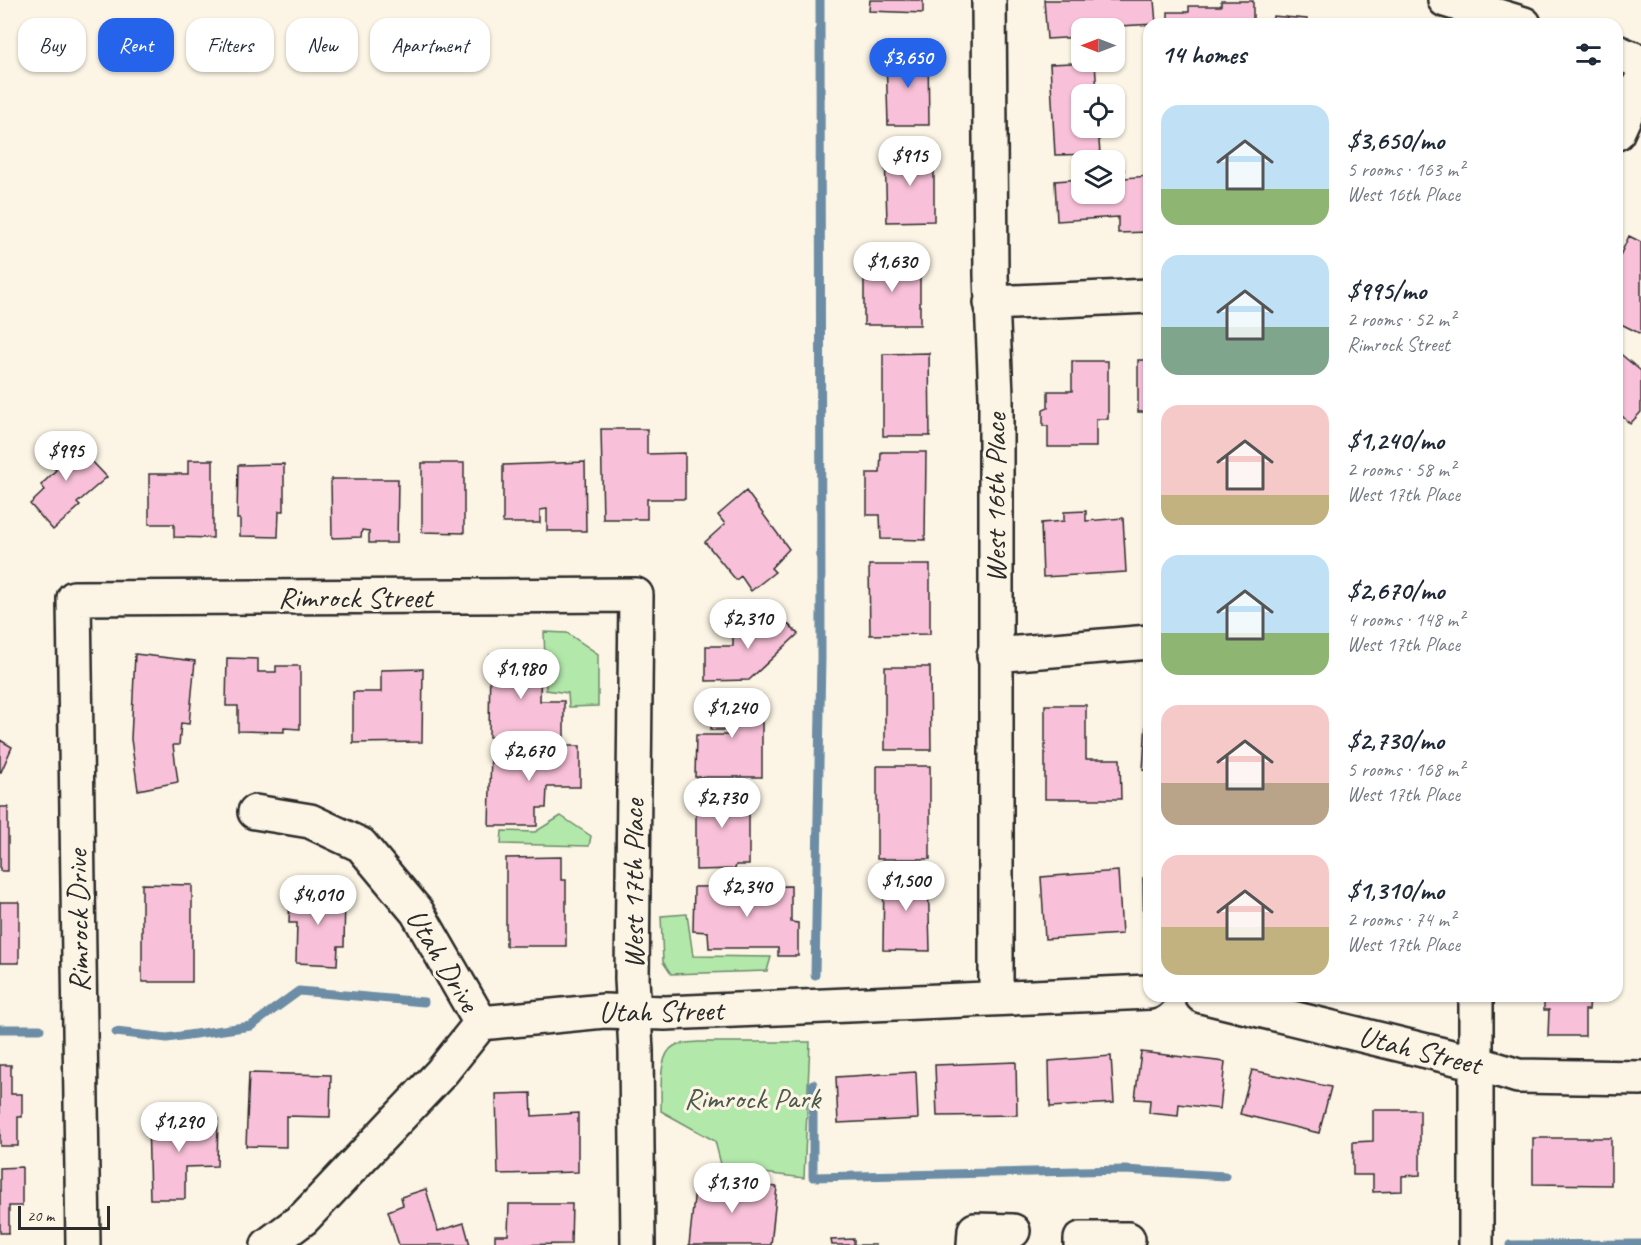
<!DOCTYPE html>
<html lang="en">
<head>
<meta charset="utf-8">
<style>
	:root { --surface:#fff; --page:#f6f6f7; --text:#1f2937; --muted:#747a83; --accent:#2563eb }
	body { margin:0; font-family:Caveat,sans-serif; background:var(--page); color:var(--text); height:100vh; display:flex; flex-direction:column; font-size:22px; white-space:nowrap }
	* { box-sizing:border-box; margin:0 }
	p { font-size:20px; color:var(--muted) }
	.icon { flex:none; width:33px; height:33px; fill:none; stroke:currentColor; stroke-width:2; stroke-linecap:round; stroke-linejoin:round }
	.map { position:relative; flex:1; overflow:hidden }
	.drawer { position:absolute; left:1143px; top:18px; width:480px; height:984px; display:flex; flex-direction:column; background:var(--surface); border-radius:18px; box-shadow:0 2px 4px #0004 }
	.drawer>* { flex:none }
	.guide { position:absolute; left:18px; top:18px; width:570px; height:54px; display:flex; gap:12px }
	.needle { width:39px; rotate:270deg }
	.tools { position:absolute; left:1071px; top:18px; display:grid; gap:12px }
	.tools a { display:grid; place-items:center; width:54px; height:54px; border-radius:12px; background:var(--surface); box-shadow:0 2px 4px #0004; font-size:30px }
	.scale { position:absolute; left:18px; bottom:15px; width:92px; box-sizing:border-box; padding-left:6px; border:3px solid #2b2b2b; border-top:0; font-size:16px; line-height:21px; white-space:nowrap; color:#2b2b2b; -webkit-text-stroke:4px #fcf5e5; paint-order:stroke }
	.price { position:absolute; translate:-50% -51px; padding:0 14px; border-radius:21px; background:#fff; color:#222; font-size:20px; line-height:39px; filter:drop-shadow(0 2px 3px #0008) }
	.price::after { content:''; position:absolute; left:50%; top:36px; width:18px; height:14px; margin-left:-9px; background:inherit; clip-path:polygon(0 0,100% 0,50% 100%) }
	.price.on { background:var(--accent); color:#fff }
	ul { padding:0; list-style:none }
	li { display:flex; align-items:center; gap:18px; height:150px; padding:0 18px }
	li span { display:grid; place-items:center; flex:none; width:168px; height:120px; border-radius:18px; color:#555 }
	li>.icon { margin-inline-start:auto }
	span .icon { width:72px; height:72px; fill:#fffc; stroke-width:1 }
	li b { font-size:26px }
	h2 { display:flex; justify-content:space-between; align-items:center; height:72px; padding:0 18px; font-size:26px }
	.tag { padding:0 21px; border-radius:18px; background:var(--surface); box-shadow:0 2px 4px #0004; font-size:21px; line-height:54px }
	.tag.on { background:var(--accent); color:#fff }
	.map>svg:first-child { display:block }
	.green { fill:#b2e8aa; stroke:#6e8a6a; stroke-width:1.5 }
	.lines { fill:none; stroke-linecap:round; stroke-linejoin:round }
	.stream { stroke:#6c8da5; stroke-width:9 }
	.building { fill:#f9c1d9; stroke:#2b2b2b; stroke-width:1.5 }
	.minor-casing { stroke:#2b2b2b; stroke-width:38 }
	.minor { stroke:#fcf5e5; stroke-width:33 }
	.labels { text-anchor:middle; stroke-width:6; stroke-linejoin:round; paint-order:stroke }
	.street-label { font-size:30px; fill:#2b2b2b; stroke:#fcf5e5 }
	.park-label { font-size:30px; fill:#4d5a4b; stroke:#fcf5e5 }
</style>
</head>
<body>
<div class="map">
<svg width="1641" height="1245" viewBox="0 0 1641 1245">
	<rect width="100%" height="100%" fill="#fcf5e5"/>
	<filter id="ink" filterUnits="userSpaceOnUse"><feTurbulence type="fractalNoise" baseFrequency=".0167" numOctaves="2"/><feDisplacementMap in="SourceGraphic" scale="12" xChannelSelector="R" yChannelSelector="G"/><feConvolveMatrix kernelMatrix="1 2 1 2 8 2 1 2 1" color-interpolation-filters="sRGB"/></filter>
	<g filter="url(#ink)">
		<!-- green -->
		<path class="green" d="M544,632L567,633L598,654V706L569,707L568,693L546,690Z
			M561,816L591,836L589,846L501,844L502,831L535,832Z
			M687,914L693,956L771,957L767,971L671,974L663,962L661,916Z
			M699,1042H810L804,1178L722,1168L715,1141L661,1111C662,1094 657,1055 674,1046C681,1042 692,1043 699,1042Z"/>
		<g class="lines">
			<!-- stream -->
			<path class="stream" d="M815,975L821,658L820,0
				M0,1029H40
				M116,1032L167,1038L251,1026L299,991L424,1002
				M813,1084V1177L1125,1170L1225,1176
				M1510,1245L1641,1244"/>
		</g>
		<!-- building -->
		<path class="building" d="M870,0H923V13L869,11Z
			M1044,0H1154L1156,24L1082,28V37L1047,39Z
			M1221,1H1253V24H1168V12H1189V6H1221Z
			M1273,16L1307,19V24H1272Z
			M928,53L929,125H888L886,55Z
			M1095,62L1097,94H1082V128H1098L1100,154L1055,155L1050,64Z
			M934,152V221L887,222L885,153Z
			M1124,169V178L1149,176V232L1118,233V217L1057,221L1055,181L1082,179V194H1114V170Z
			M1629,236L1641,242V334L1617,322V262Z
			M920,260V325H864V261Z
			M1617,351L1641,371V412L1630,424L1617,411Z
			M929,353L930,436H883V354Z
			M1138,360H1149V412H1138Z
			M1072,361H1108V419H1096V447H1048V426H1043V410L1048,408V391H1072Z
			M601,429H647V454L685,453V499H647V519H603Z
			M66,434L107,477L77,503L80,506L53,530L30,504L45,490L41,485L56,470L42,453L53,442L56,444Z
			M881,452H926L925,540L881,539L880,515H867V473H880Z
			M188,460H213V538L174,537V524H149V474H188Z
			M585,462L586,531H547V509L540,510V523H503V465Z
			M422,463H464V533L422,532Z
			M284,464V511H279L278,537L240,536V519H237L238,465Z
			M331,479H398L397,543H369V531L362,530L361,537L332,538Z
			M746,491L789,549L771,568L775,572L751,591L741,576L736,580L705,542L725,524L718,515Z
			M1086,511V521L1123,518L1126,572L1043,577L1041,523L1064,521V512Z
			M869,565H930V634L870,635Z
			M775,611L798,634L749,680L706,681V646H733V630L738,624L763,623Z
			M135,654L195,661L189,724L181,723L179,745H173L178,782L138,790L131,739Z
			M490,655H541L540,701H564V738L489,737Z
			M227,658L258,659V672H276V666H300V729L284,728V732L238,731V706H226Z
			M885,667H930L931,750H885Z
			M423,669L422,742L353,743V692H381V670Z
			M711,695H762V777H695L696,735H728V730H711Z
			M1045,705H1086V759H1120L1121,799H1045Z
			M1147,706H1149V771L1143,770Z
			M0,740L12,747L1,772H0Z
			M544,746H580V787H547L546,808H537V826H489L491,752H543Z
			M877,766H930V859H877Z
			M696,787H731V794H749V865H736L735,869L696,870Z
			M0,807H8V871H0Z
			M561,857V880H566V946H506V858Z
			M1118,871L1122,934L1045,939L1041,877Z
			M884,873H928L930,951L883,950Z
			M1143,878H1149V938H1144Z
			M142,884L192,885V982H142Z
			M791,886V922L798,923V956H778V948H709L708,932L693,931L694,887Z
			M290,891L345,895L344,946H338L337,965L296,963L297,923H289Z
			M0,902H19V963H0Z
			M1544,996H1590L1589,1010H1585V1036H1548L1549,1010H1544Z
			M1141,1052L1225,1062L1220,1109L1179,1104L1178,1116L1149,1113L1150,1100L1135,1099Z
			M1111,1056L1114,1103L1050,1107L1049,1061Z
			M1016,1062L1017,1115L937,1116L935,1065Z
			M0,1065H11V1094H22V1117H18V1146H0Z
			M1252,1070L1331,1087L1319,1133L1240,1114Z
			M916,1072L918,1119L838,1123L836,1077Z
			M249,1073L331,1075L330,1117L286,1116V1147L246,1146Z
			M531,1093L532,1116L578,1113V1172L498,1174L496,1094Z
			M1373,1110H1420V1175L1402,1176V1191L1373,1192V1175H1353V1142L1373,1141Z
			M148,1119H218L217,1166L185,1167V1199H150Z
			M1533,1138H1611V1185L1533,1184Z
			M22,1167V1206H9V1233H0V1168Z
			M696,1179L777,1187L771,1245H689Z
			M426,1189L438,1231L464,1223L470,1245H399L388,1211L403,1205L401,1197Z
			M509,1204H572L571,1244L495,1245V1235H508Z
			M854,1239V1245H876H832L831,1240Z"/>
		<g class="lines">
			<defs>
				<path id="minor" d="M989,0L991,276L996,396V996
					M1445,0L1524,24
					M1617,52L1641,62
					M1617,133L1641,81
					M991,303L1149,296
					M994,655L1149,642
					M255,812L310,821L361,845L417,912L481,1023
					M1202,996L1476,1063L1518,1076L1641,1078
					M83,1245L74,598L636,595L632,979L636,1051L638,1245
					M268,1245L304,1218L441,1073L481,1023L604,1011L665,1013L1149,992
					M974,1245L975,1230L1013,1231
					M1081,1245V1239H1128
					M1476,1245V996"/>
			</defs>
			<!-- minor casing -->
			<use href="#minor" class="minor-casing"/>
			<!-- minor -->
			<use href="#minor" class="minor"/>
		</g>
	</g>
	<g class="labels">
		<!-- street labels -->
		<g class="street-label">
			<text transform="translate(995 498) rotate(-90)" y="10">West 16th Place</text>
			<text x="355" y="607">Rimrock Street</text>
			<text transform="translate(633 884) rotate(-90)" y="10">West 17th Place</text>
			<text transform="translate(78 921) rotate(-91)" y="10">Rimrock Drive</text>
			<text transform="translate(443 960) rotate(59)" y="10">Utah Drive</text>
			<text transform="translate(661 1011) rotate(-1)" y="10">Utah Street</text>
			<text transform="translate(1420 1050) rotate(14)" y="10">Utah Street</text>
		</g>
		<!-- park labels -->
		<g class="park-label">
			<text x="752" y="1108">Rimrock Park</text>
		</g>
	</g>
</svg>
<div class="tools">
<a><svg class="needle" viewBox="-14 -14 28 28"><path d="M0-13l5 13h-10z" fill="#e53935"/><path d="M0 13l5-13h-10z" fill="#747a83"/></svg></a>
<a><svg class="icon" aria-label="locate" viewBox="0 0 24 24"><circle cx="12" cy="12" r="6"/><path d="M12 2v4M12 18v4M2 12h4M18 12h4"/></svg></a>
<a><svg class="icon" aria-label="layers" viewBox="0 0 24 24"><path d="M12 4l9 5-9 5-9-5zM3 14l9 5 9-5"/></svg></a>
</div>
<div class="scale">20 m</div>
<b class="price on" style="left:908px;top:89px">$3,650</b>
<b class="price" style="left:910px;top:187px">$915</b>
<b class="price" style="left:892px;top:293px">$1,630</b>
<b class="price" style="left:66px;top:482px">$995</b>
<b class="price" style="left:748px;top:650px">$2,310</b>
<b class="price" style="left:521px;top:700px">$1,980</b>
<b class="price" style="left:732px;top:739px">$1,240</b>
<b class="price" style="left:529px;top:782px">$2,670</b>
<b class="price" style="left:722px;top:829px">$2,730</b>
<b class="price" style="left:906px;top:912px">$1,500</b>
<b class="price" style="left:747px;top:918px">$2,340</b>
<b class="price" style="left:318px;top:926px">$4,010</b>
<b class="price" style="left:179px;top:1153px">$1,290</b>
<b class="price" style="left:732px;top:1214px">$1,310</b>
<div class="guide">
<a class="tag">Buy</a>
<a class="tag on">Rent</a>
<a class="tag">Filters</a>
<a class="tag">New</a>
<a class="tag">Apartment</a>
</div>
<section class="drawer">
<h2>14 homes<svg class="icon" aria-label="filters" viewBox="0 0 24 24"><path d="M4 7h16M4 17h16"/><circle cx="9" cy="7" r="2"/><circle cx="15" cy="17" r="2"/></svg></h2>
<ul>
<li><span style="background:linear-gradient(#bfe0f5 70%,#8fb573 0)"><svg class="icon" aria-label="home" viewBox="0 0 24 24"><path d="M3 11l9-7 9 7M6 9v11h12V9"/></svg></span><div><b>$3,650/mo</b><p>5 rooms · 163 m²</p><p>West 16th Place</p></div></li>
<li><span style="background:linear-gradient(#bfe0f5 60%,#7fa58c 0)"><svg class="icon" aria-label="home" viewBox="0 0 24 24"><path d="M3 11l9-7 9 7M6 9v11h12V9"/></svg></span><div><b>$995/mo</b><p>2 rooms · 52 m²</p><p>Rimrock Street</p></div></li>
<li><span style="background:linear-gradient(#f6c9c9 75%,#c2b280 0)"><svg class="icon" aria-label="home" viewBox="0 0 24 24"><path d="M3 11l9-7 9 7M6 9v11h12V9"/></svg></span><div><b>$1,240/mo</b><p>2 rooms · 58 m²</p><p>West 17th Place</p></div></li>
<li><span style="background:linear-gradient(#bfe0f5 65%,#8fb573 0)"><svg class="icon" aria-label="home" viewBox="0 0 24 24"><path d="M3 11l9-7 9 7M6 9v11h12V9"/></svg></span><div><b>$2,670/mo</b><p>4 rooms · 148 m²</p><p>West 17th Place</p></div></li>
<li><span style="background:linear-gradient(#f6c9c9 65%,#b9a48a 0)"><svg class="icon" aria-label="home" viewBox="0 0 24 24"><path d="M3 11l9-7 9 7M6 9v11h12V9"/></svg></span><div><b>$2,730/mo</b><p>5 rooms · 168 m²</p><p>West 17th Place</p></div></li>
<li><span style="background:linear-gradient(#f6c9c9 60%,#c2b280 0)"><svg class="icon" aria-label="home" viewBox="0 0 24 24"><path d="M3 11l9-7 9 7M6 9v11h12V9"/></svg></span><div><b>$1,310/mo</b><p>2 rooms · 74 m²</p><p>West 17th Place</p></div></li>
</ul>
</section>
</div>
</body>
</html>
